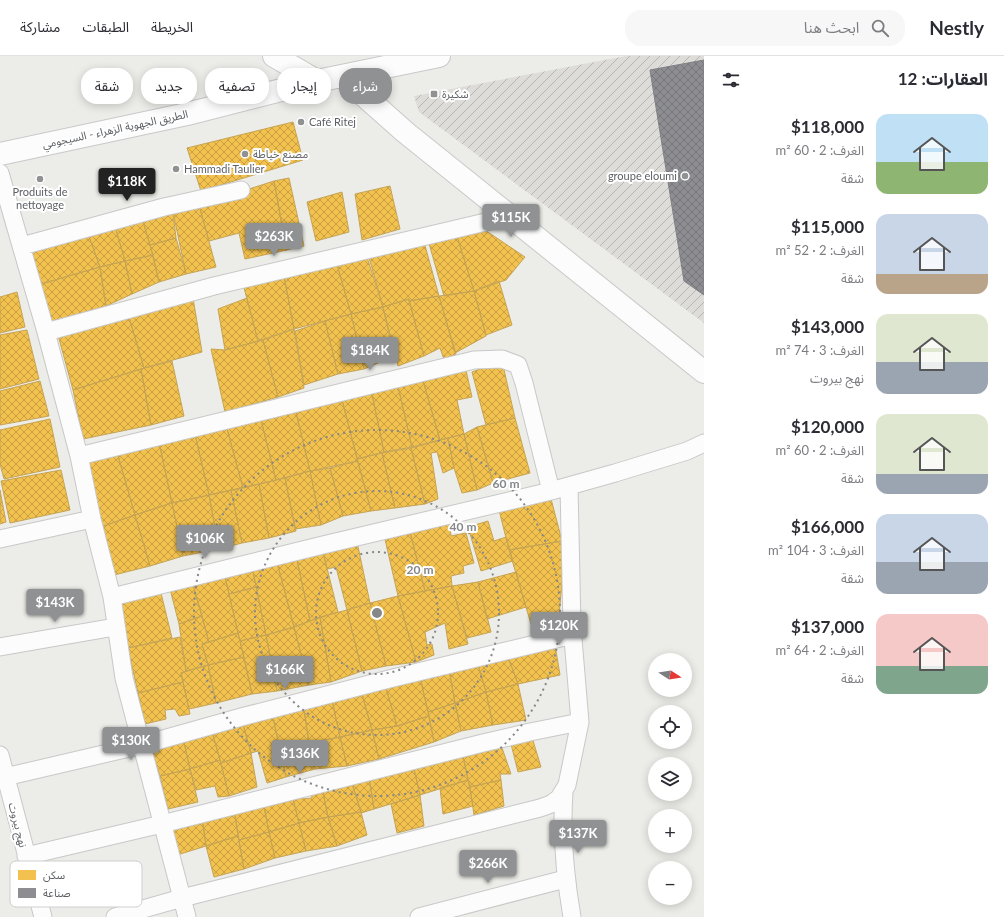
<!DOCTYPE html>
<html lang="ar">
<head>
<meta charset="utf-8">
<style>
	:root { --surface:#fff; --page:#f7f7f7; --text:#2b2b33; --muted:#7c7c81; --line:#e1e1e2; --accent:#8f9192 }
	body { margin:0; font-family:Lato,"Noto Sans Arabic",sans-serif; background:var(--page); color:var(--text); direction:rtl; height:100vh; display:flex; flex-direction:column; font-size:15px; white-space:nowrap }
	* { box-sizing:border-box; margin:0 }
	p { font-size:13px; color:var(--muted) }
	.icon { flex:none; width:22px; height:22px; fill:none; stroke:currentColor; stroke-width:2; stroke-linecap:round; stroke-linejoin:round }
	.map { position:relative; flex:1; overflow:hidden; direction:ltr }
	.details { display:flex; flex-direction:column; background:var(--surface); width:300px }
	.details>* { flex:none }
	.guide { position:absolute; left:12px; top:12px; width:380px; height:36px; direction:rtl; display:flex; gap:8px }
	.needle { width:26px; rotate:102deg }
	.tools { position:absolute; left:648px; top:597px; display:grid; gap:8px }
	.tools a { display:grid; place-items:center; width:44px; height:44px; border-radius:50%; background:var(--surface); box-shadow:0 2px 10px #0003; font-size:20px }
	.price { position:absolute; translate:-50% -34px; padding:0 9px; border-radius:4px; background:var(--accent); color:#fff; font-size:13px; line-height:26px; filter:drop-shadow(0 1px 2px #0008) }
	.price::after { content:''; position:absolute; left:50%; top:24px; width:12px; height:9px; margin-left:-6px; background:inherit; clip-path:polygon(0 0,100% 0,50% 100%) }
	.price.current { background:#222; color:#fff }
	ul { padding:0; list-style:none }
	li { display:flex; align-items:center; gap:12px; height:100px; padding:0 16px }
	li span { display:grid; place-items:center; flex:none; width:112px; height:80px; border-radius:12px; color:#555 }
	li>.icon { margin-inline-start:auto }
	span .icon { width:48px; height:48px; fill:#fffc; stroke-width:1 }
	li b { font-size:17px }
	h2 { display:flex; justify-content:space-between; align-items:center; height:48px; padding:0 16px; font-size:17px }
	.tag { padding:0 14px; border-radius:16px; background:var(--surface); box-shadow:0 2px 10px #0003; font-size:14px; line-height:36px }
	.tag.current { background:var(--accent); color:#fff }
	header { display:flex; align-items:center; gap:24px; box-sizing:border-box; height:56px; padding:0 20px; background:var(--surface); border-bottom:1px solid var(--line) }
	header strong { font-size:19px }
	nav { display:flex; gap:22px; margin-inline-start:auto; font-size:14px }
	.search { width:280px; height:36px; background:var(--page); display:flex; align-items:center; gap:10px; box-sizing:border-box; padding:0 14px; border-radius:16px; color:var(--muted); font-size:15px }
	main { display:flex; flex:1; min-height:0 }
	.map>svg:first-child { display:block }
	.industrial { fill:url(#industrial-furrows) }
	.homes { fill:url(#homes-cross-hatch); stroke:#c5a455 }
	.industry { fill:url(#industry-cross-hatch); stroke:#7f8084 }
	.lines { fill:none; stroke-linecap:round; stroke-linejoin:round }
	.street-casing { stroke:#c8c8c8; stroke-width:19 }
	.secondary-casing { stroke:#c9c9ca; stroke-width:24 }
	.street { stroke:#fcfcfc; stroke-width:17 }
	.secondary { stroke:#fcfcfc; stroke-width:22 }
	.ring { fill:none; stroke:#858789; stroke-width:2; stroke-dasharray:2 4 }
	.poi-dot { fill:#8f9192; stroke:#fff; stroke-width:1.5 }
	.labels { text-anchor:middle; stroke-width:4; stroke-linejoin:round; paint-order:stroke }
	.poi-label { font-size:11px; fill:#5d6064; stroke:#fff; text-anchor:start }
	.street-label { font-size:11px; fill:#5d6064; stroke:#fff }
	.key { fill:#fff; stroke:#cecfd0; stroke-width:1 }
	.key-label { font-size:11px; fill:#5d6064 }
	.centre { fill:#858789; stroke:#fff; stroke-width:2 }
	.ring-label { font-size:12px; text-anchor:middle; font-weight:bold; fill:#858789; stroke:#fff; stroke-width:4; stroke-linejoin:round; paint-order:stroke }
</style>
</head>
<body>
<header>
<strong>Nestly</strong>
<div class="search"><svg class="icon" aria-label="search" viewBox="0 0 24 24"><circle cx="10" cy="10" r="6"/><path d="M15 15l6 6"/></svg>ابحث هنا</div>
<nav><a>الخريطة</a><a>الطبقات</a><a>مشاركة</a></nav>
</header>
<main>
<section class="details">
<h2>العقارات: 12<svg class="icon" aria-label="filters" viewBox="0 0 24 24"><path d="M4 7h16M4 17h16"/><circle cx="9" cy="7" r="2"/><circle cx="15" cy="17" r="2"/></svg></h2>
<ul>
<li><span style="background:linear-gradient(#bfe0f5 60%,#8fb573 0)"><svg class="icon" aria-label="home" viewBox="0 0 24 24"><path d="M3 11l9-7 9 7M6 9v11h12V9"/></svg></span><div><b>$118,000</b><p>الغرف: 2 · 60 m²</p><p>شقة</p></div></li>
<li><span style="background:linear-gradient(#c9d6e8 75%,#b9a48a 0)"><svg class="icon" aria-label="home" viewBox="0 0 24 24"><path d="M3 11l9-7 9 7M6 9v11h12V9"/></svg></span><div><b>$115,000</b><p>الغرف: 2 · 52 m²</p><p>شقة</p></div></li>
<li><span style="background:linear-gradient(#dfe7d0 60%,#9aa5b1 0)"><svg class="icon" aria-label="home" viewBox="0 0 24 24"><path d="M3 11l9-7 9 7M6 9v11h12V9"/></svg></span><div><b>$143,000</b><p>الغرف: 3 · 74 m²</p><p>نهج بيروت</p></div></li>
<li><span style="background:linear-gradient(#dfe7d0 75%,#9aa5b1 0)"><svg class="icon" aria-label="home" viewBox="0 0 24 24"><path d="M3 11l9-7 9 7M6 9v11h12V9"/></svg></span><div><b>$120,000</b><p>الغرف: 2 · 60 m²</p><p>شقة</p></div></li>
<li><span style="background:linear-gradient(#c9d6e8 60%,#9aa5b1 0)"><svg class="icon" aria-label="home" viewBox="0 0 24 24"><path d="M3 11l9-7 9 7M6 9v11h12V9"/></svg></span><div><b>$166,000</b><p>الغرف: 3 · 104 m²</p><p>شقة</p></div></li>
<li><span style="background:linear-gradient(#f6c9c9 65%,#7fa58c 0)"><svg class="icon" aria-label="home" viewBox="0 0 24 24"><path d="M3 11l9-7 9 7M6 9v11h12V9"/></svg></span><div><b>$137,000</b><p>الغرف: 2 · 64 m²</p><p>شقة</p></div></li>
</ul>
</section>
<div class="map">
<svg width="704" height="861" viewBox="0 0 704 861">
	<defs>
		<pattern id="industrial-furrows" width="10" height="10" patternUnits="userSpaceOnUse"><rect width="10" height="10" fill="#dddcd9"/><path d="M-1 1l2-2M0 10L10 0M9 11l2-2" fill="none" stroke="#b6b6b4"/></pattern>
		<pattern id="homes-cross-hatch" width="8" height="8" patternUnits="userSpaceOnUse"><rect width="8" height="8" fill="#f2c14e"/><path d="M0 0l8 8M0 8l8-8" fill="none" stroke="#c7a044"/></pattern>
		<pattern id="industry-cross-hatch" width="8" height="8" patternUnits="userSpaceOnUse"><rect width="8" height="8" fill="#8d8d92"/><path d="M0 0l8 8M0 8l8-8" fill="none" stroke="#76777b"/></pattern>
	</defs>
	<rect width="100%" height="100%" fill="#ecece8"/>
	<!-- industrial -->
	<path class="industrial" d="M626,0H704V267L419,56L414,40Z"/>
	<!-- homes -->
	<path class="homes" d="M293,66L303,104L201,135L187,92Z
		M289,122L304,190L286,194L274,125Z
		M274,125L287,194L245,203L239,177L209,185L199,149Z
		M390,130L400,173L362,184L355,138Z
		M342,136L349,176L316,185L307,146Z
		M199,149L216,211L186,218L173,156Z
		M173,156L176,182L150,189L142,162Z
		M142,162L153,199L125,205L115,170Z
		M115,170L125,205L100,211L87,175Z
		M479,170L525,201L506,224L474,235L456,177Z
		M87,175L100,211L41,228L30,191Z
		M456,177L474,235L444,240L428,184Z
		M176,182L186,218L159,226L150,189Z
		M424,186L439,240L409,245V243L383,251L368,198Z
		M366,198L383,251L351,258L336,205Z
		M153,199L159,226L132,238L125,205Z
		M125,205L132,238L106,250L100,211Z
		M336,205L351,258L294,273L284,220Z
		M100,211L106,250L52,266L41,228Z
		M284,220L294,273L258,285L243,228Z
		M499,225L512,269L486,279L474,235Z
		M474,235L486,280L455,297L439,240Z
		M17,236L25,271L0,277V241Z
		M439,240L456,298L444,303L440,292L424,300L409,245Z
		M193,242L202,296L144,312L128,258Z
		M247,242L258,285L225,294L218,253Z
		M409,243L424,300L398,310L383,251Z
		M383,251L394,300L364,313L351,258Z
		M128,258L144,312L73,334L58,279Z
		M351,258L364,313L338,318L325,265Z
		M325,265L338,318L304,329L295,275Z
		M294,273L304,332L278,341L263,284Z
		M27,274L39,323L0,333V279Z
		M263,284L278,341L225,356L211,293L225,294Z
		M172,305L184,360L151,369L141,313Z
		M502,305L515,362L486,369L472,316Z
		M465,310L472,341L457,344L464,378L440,384L422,321Z
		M141,313L151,369L83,383L73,334Z
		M422,321L440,384L412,391L397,326Z
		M40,325L49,360L0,369V335Z
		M397,326L412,391L384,396L371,333Z
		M371,333L384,396L357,403L341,340Z
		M341,340L358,405L310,415L295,352Z
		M295,352L310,415L276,424L261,364Z
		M515,362L530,417L493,427L477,371Z
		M50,363L60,411L4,423L0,408V374Z
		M261,364L276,424L243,432L226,369Z
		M225,365L243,432L209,439L195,378Z
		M477,371L493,427L477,434L464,378Z
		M195,378L209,439L172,447L159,386Z
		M464,378L477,434L462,437L454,412L448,382Z
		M448,382L454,412L443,417L437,396L431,397L438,443L425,448L411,392Z
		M159,386L172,447L135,459L117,396Z
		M411,392L425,448L395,452L382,397Z
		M117,396L135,459L101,471L85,407Z
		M382,397L395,452L371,455L357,403Z
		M358,405L371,455L343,460L330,412Z
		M330,412L343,460L321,469L310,415Z
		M61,414L70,454L10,467L1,425Z
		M310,415L321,469L295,473L285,422Z
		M285,422L296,475L269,482L259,428Z
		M259,428L269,482L242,487L231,434Z
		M0,434L6,466L0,468Z
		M231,434L242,487L219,493L209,439Z
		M209,439L219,493L183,500L172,447Z
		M550,439L562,485L509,494L498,450Z
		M172,447L183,500L150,510L135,459Z
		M135,459L150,510L114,519L101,471Z
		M488,465L494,485L506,481L513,505L481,515L468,471Z
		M449,467L451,480L466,477L474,507L463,510L464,517L451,520L452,530L425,535L409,472Z
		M409,472L425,535L398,540L384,479Z
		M562,485V528L559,559L531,568L509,494Z
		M357,486L370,547L347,554L336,511L327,513L322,492Z
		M322,492L338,556L310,565L296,499Z
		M296,499L310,565L294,571L277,506Z
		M277,506L294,571L266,579L252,510Z
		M252,510L256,531L229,538L224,516Z
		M224,516L238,577L209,586L192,525Z
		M516,516L526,551L487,563L478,526Z
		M192,525L202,560L179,568L170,533Z
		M478,526L491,576L467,582L452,530Z
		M452,530L468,588L449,593L445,567L425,576L427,589L432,588L434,599L416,606L398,540Z
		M256,531L266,579L240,585L229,538Z
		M161,537L172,582L128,592L119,547Z
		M398,540L416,606L386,610L370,547Z
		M370,547L386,610L362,615L347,554Z
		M347,554L362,615L331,626L320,561Z
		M202,560L209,586L202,588L208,609L186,615L179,568Z
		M320,561L331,626L309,629L294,571Z
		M294,571L309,629L277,635L266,579Z
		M238,577L244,601L208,609L202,588Z
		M266,579L277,635L252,638L240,585Z
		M180,581L186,615L181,617L183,626L138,637L128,592Z
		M555,589L560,619L518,628L507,598Z
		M507,598L518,628L486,636L477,605Z
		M244,601L252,638L216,647L208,609Z
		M477,605L486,636L455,647L449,613Z
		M208,609L216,647L189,653L181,617Z
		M449,613L455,647L428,656L420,621Z
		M420,621L429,660L397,670L386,632Z
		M183,626L190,658L179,660L175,653L165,654L166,663L145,668L138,637Z
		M518,628L526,664L493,669L486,636Z
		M386,632L397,670L372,674L362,638Z
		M486,636L493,669L461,675L455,647Z
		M362,638L372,674L340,681L332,644Z
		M332,644L340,681L309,687L304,653Z
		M455,647L461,675L434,686L428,656Z
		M304,653L309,687L280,695L273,661Z
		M429,660L434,686L379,703L372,674L397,670Z
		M273,661L286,721L267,727L258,695L251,697L243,668Z
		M243,668L251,697L221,707L212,676Z
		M372,674L379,703L347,710L340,681Z
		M212,676L220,704L190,713L183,682Z
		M531,678L541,711L518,716L510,684Z
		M340,681L347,710L315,713L309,687Z
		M183,682L190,713L160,720L151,692Z
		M500,686L511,718H500L501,724L470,731L462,696Z
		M309,687L315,713L286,721L280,695Z
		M462,696L468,724L420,739L413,709Z
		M251,697L257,731L229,740L221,707Z
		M220,704L229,740L218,741L215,730L196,734L190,713Z
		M413,709L420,739L374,753L369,721Z
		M190,713L198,746L168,753L160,720Z
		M369,721L374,753L361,757L351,724Z
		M351,724L361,756L328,761L322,732Z
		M468,724L473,750L443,758L440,732Z
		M501,724L504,750L474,759L470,731Z
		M322,732L328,761L299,767L292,739L299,737L302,743L312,742L311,734Z
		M292,739L299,767L269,776L263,745Z
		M420,739L424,770L397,777L391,748Z
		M263,745L269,776L239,784L234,753Z
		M234,753L238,780L206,790L202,761Z
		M361,756L367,779L337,790L328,761Z
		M202,761L206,790L174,800L168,770Z
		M328,761L337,790L306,795L299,767Z
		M299,767L306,795L275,802L269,776Z
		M269,776L275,802L244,813L239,784Z
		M238,780L244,813L214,821L206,790Z"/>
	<!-- industry -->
	<path class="industry" d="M704,4V239L684,225L650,14Z"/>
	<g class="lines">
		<defs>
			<path id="street" d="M0,117L46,276L79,400L92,463L112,541L323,489L551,435L615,417L687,395L704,387
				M22,190L164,151L241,134
				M46,276L214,230L511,160
				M79,400L474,304L502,303L518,309L524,327L551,435
				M0,483L92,463
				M112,541L124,622L187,861
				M0,591L115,571
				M0,699L43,861
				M5,721L142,689L245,660L393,622L573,579
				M564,736C561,778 565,820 572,861
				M26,800L162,768L483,687L530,676L580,666
				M115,861L182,842L540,752L551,748L559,742L567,729L580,666L572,571L569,430
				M419,861L565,823"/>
			<path id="secondary" d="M274,0L317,25
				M342,20L405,76L704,316
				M0,98L187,58L317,25L439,0"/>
		</defs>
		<!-- street casing -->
		<use href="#street" class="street-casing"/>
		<!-- secondary casing -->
		<use href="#secondary" class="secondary-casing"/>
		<!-- street -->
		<use href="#street" class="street"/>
		<!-- secondary -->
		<use href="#secondary" class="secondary"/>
	</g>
	<!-- distance rings -->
	<g class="ring">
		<circle cx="377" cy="557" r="61"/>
		<circle cx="377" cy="557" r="122"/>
		<circle cx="377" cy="557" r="183"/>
	</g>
	<!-- markers -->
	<g class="poi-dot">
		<rect x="430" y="34" width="8" height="8" rx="2"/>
		<circle cx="301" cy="66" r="4"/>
		<circle cx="245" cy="98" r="4"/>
		<circle cx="176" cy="113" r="4"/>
		<circle cx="685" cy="120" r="4"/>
		<circle cx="40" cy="123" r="4"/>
	</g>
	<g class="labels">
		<!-- poi labels -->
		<g class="poi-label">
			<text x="442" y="42">شكيرة</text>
			<text x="309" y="70">Café Ritej</text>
			<text x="253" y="102">مصنع خياطة</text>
			<text x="184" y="117">Hammadi Taulier</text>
			<text x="677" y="124" text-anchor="end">groupe eloumi</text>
			<text x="40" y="140" text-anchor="middle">Produits de<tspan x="40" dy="13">nettoyage</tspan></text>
		</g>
		<!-- street labels -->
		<g class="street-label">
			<text transform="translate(115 73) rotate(-12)" y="4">الطريق الجهوية الزهراء - السيجومي</text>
			<text transform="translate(18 769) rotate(76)" y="4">نهج بيروت</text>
		</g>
	</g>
	<!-- legend -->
	<rect x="10" y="805" width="132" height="46" rx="6" class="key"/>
	<rect x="18" y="814" width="18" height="10" fill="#f2c14e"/>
	<rect x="18" y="832" width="18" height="10" fill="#8d8d92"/>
	<g class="key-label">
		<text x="43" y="823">سكن</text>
		<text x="43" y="841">صناعة</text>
	</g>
	<circle cx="377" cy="557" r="6" class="centre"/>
	<g class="ring-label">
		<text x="506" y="432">60 m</text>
		<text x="463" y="475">40 m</text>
		<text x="420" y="518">20 m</text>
	</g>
</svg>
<div class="tools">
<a><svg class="needle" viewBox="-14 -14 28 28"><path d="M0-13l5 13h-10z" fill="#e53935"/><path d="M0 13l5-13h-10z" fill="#7c7c81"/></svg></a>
<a><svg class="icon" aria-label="locate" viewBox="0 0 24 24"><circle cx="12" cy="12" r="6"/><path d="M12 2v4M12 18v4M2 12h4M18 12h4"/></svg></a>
<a><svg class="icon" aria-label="layers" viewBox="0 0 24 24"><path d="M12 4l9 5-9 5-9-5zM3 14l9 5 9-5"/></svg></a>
<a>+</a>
<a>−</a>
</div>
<b class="price current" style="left:127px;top:146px">$118K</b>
<b class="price" style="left:511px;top:182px">$115K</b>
<b class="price" style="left:274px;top:201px">$263K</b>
<b class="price" style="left:370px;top:315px">$184K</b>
<b class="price" style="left:205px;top:503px">$106K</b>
<b class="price" style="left:55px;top:567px">$143K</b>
<b class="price" style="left:559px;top:590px">$120K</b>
<b class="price" style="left:285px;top:634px">$166K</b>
<b class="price" style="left:131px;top:705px">$130K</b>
<b class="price" style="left:300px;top:718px">$136K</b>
<b class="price" style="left:578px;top:798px">$137K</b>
<b class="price" style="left:488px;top:828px">$266K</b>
<div class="guide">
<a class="tag current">شراء</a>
<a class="tag">إيجار</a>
<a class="tag">تصفية</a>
<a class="tag">جديد</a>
<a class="tag">شقة</a>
</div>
</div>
</main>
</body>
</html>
